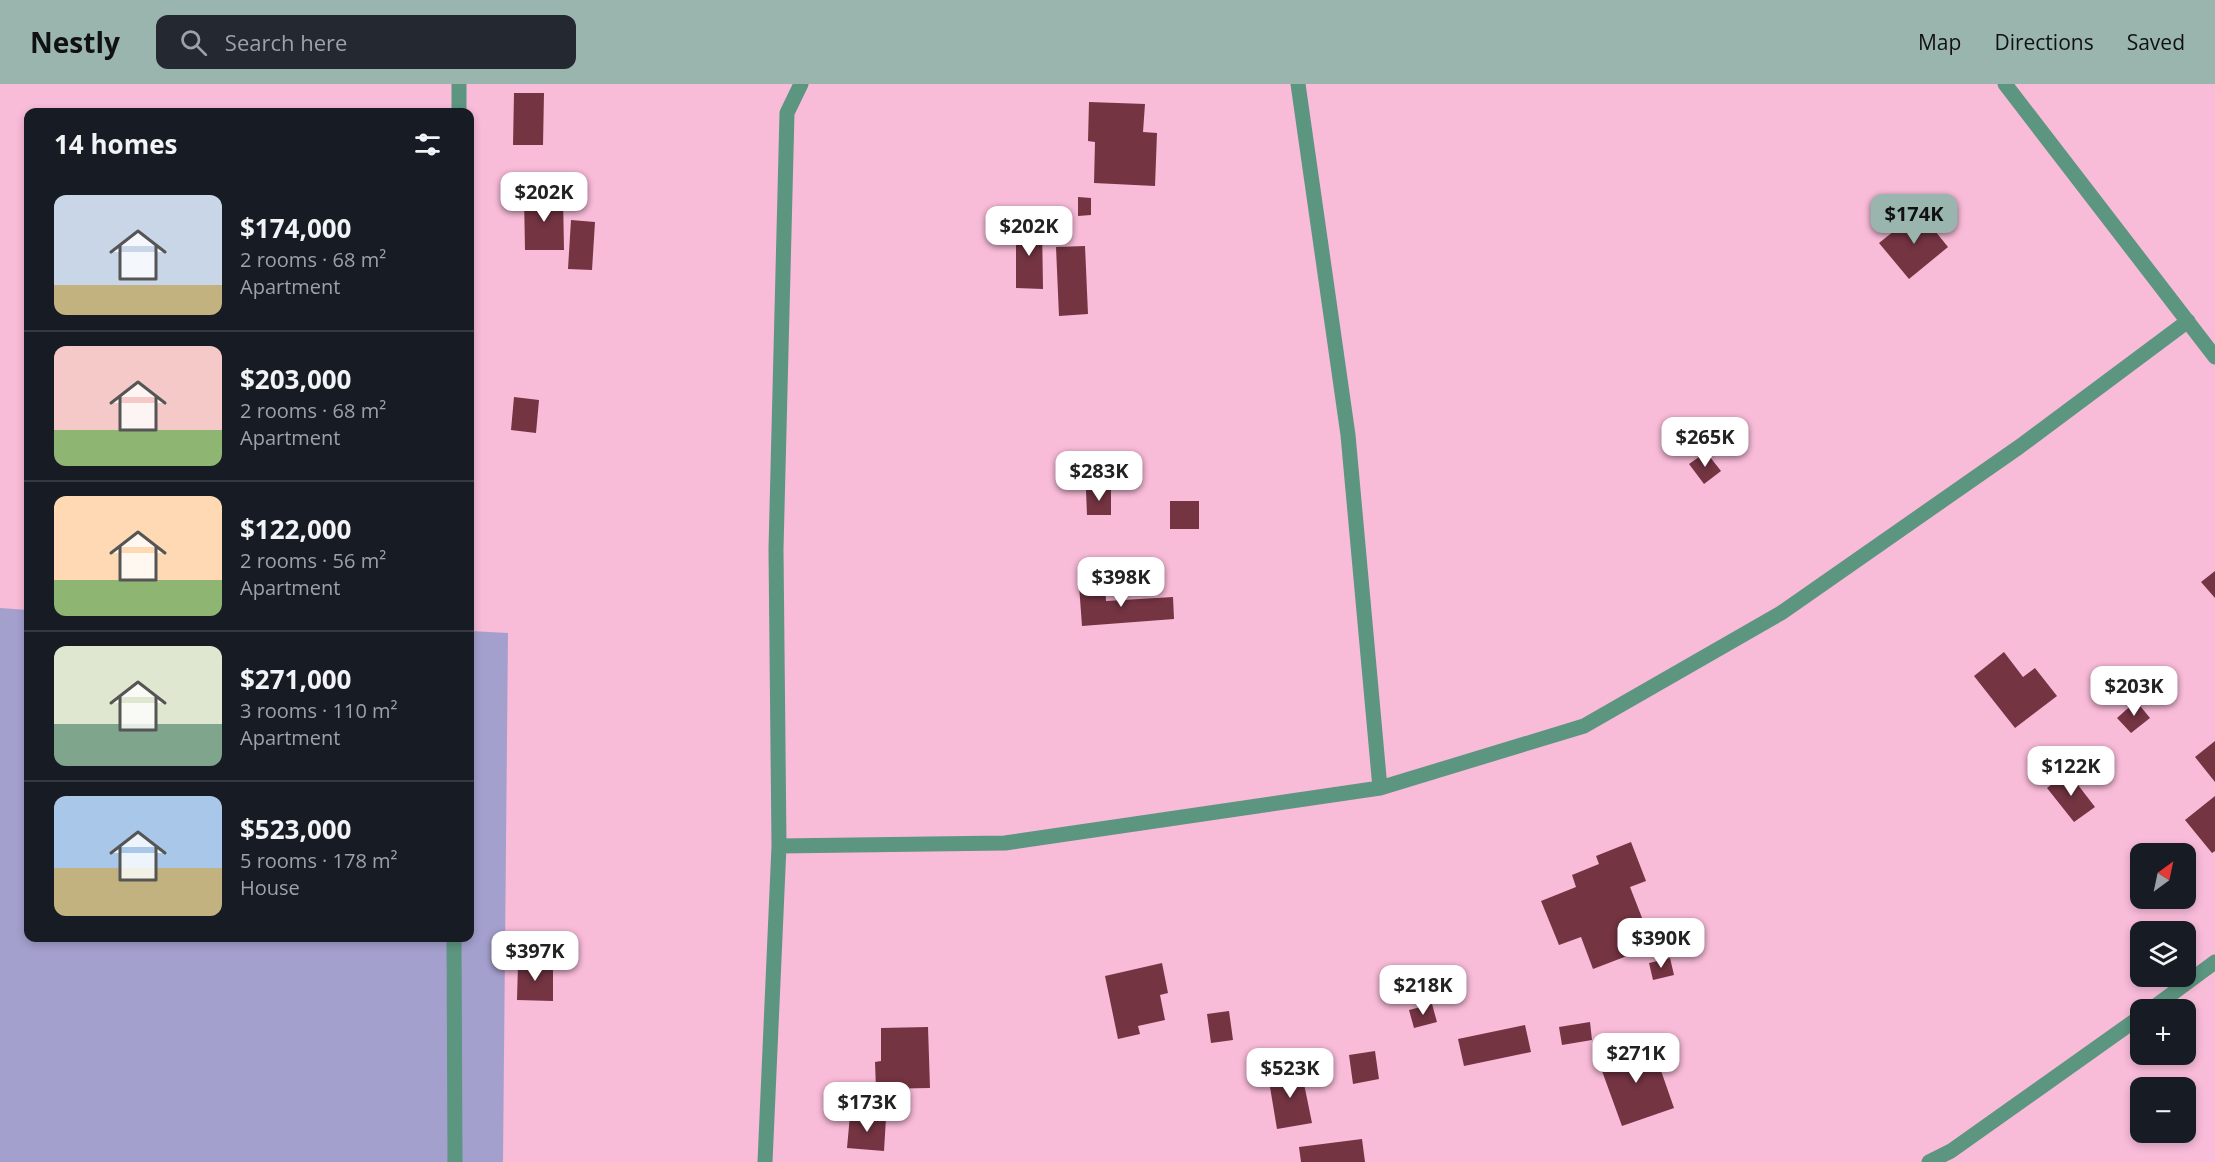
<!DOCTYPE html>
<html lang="en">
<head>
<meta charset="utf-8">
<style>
	:root { --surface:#171b24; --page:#242831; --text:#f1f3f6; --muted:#9ea1a6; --line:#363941; --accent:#99b5ae }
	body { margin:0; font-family:"Open Sans",sans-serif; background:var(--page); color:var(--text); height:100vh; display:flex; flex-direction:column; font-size:22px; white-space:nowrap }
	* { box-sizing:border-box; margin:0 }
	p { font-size:20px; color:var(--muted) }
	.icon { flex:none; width:33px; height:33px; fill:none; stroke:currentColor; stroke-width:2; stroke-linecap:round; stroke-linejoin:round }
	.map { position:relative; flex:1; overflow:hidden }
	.sheet { position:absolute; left:24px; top:24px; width:450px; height:834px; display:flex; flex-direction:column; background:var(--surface); border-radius:12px; box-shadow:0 3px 9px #0003 }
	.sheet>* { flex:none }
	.needle { width:39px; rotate:33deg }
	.tools { position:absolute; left:2130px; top:759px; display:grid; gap:12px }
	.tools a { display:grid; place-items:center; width:66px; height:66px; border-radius:12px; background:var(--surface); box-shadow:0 3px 9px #0003; font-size:30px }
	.price { position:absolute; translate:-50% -51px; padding:0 14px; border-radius:12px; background:#fff; color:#222; font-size:20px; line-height:39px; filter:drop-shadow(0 2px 3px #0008) }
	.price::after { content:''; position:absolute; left:50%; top:36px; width:18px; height:14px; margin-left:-9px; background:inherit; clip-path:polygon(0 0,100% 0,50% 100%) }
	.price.selected { background:var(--accent); color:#111 }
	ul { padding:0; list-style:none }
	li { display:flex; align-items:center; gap:18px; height:150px; padding:0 30px }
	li+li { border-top:2px solid var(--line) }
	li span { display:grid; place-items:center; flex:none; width:168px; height:120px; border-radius:12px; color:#555 }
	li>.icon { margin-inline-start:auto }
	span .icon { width:72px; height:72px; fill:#fffc; stroke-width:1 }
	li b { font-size:26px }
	h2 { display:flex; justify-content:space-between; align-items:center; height:72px; padding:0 30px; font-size:26px }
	header { display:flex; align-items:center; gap:36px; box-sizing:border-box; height:84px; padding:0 30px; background:var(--accent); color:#111 }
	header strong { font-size:28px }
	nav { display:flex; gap:33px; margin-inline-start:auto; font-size:21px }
	.search { width:420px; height:54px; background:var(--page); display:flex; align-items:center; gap:15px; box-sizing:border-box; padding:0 21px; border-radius:12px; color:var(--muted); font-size:22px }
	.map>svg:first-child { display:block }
	.green { fill:#a4a0ce }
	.building { fill:#743442 }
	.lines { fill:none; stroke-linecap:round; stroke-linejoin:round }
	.minor { stroke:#5c9580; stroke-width:15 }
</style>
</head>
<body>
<header>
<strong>Nestly</strong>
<div class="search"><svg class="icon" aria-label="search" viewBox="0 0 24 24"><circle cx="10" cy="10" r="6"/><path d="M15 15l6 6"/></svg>Search here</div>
<nav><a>Map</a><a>Directions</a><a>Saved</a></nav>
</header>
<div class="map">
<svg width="2215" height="1078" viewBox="0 0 2215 1078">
	<rect width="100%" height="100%" fill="#f8bbd8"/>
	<!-- green -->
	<path class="green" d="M0,524L28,526V854H470V547L508,549L503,1078H0Z"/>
	<!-- building -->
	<path class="building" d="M514,9H544L543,61H513Z
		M1089,18L1145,20L1143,48L1157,49L1155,102L1094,99L1095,58L1088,57Z
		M524,112H563L564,166H525Z
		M1078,113L1091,114V131L1078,132Z
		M1919,127L1948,163L1909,195L1879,159Z
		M571,136L595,138L592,186L568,185Z
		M1042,141L1043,205L1016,204V142Z
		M1085,162L1088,230L1059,232L1056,163Z
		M514,313L539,316L536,349L511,346Z
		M1706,368L1721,387L1704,400L1689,380Z
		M1111,405V431H1087L1086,406Z
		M1170,417H1199V445H1170Z
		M2215,487V514L2201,498Z
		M1105,499L1106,517L1173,513L1174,535L1082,542L1079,501Z
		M2004,568L2023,593L2035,584L2057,612L2015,644L1974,592Z
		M2136,617L2150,634L2131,649L2117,634Z
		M2215,657V698L2195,673Z
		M2068,688L2095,723L2074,738L2047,704Z
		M2215,712V767L2212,769L2185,736Z
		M1631,758L1646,797L1630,803L1653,862L1593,885L1581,853L1559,861L1541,817L1576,803L1572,791L1599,780L1596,772Z
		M1670,874L1674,891L1653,896L1649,879Z
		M1162,879L1168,909L1160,911L1165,936L1138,942L1140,950L1118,955L1105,892Z
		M518,880H553V917L517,916Z
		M1432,920L1437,938L1414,944L1409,926Z
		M1229,927L1233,956L1211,959L1207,930Z
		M1590,938L1592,956L1562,961L1559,943Z
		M1525,941L1531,968L1464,982L1458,955Z
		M928,943L930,1004L876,1005L875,978L881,977V944Z
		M1651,958L1674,1024L1622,1042L1598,976Z
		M1375,967L1379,995L1353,1000L1349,971Z
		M1301,985L1312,1039L1277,1045L1268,991Z
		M850,1031L886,1034L884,1067L847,1064Z
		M1362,1055L1365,1078H1301L1299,1063Z"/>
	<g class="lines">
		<!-- minor -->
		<path class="minor" d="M1298,0L1348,351L1380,704
			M2005,0L2215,273
			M459,28V0
			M779,762L1005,759L1380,704L1584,642L1781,529L2019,363L2188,237
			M454,854L455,1078
			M2150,926L2215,878
			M765,1078L779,762L776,465L787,29L801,0
			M1929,1078L1951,1067L2140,933"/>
	</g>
</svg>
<div class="tools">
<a><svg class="needle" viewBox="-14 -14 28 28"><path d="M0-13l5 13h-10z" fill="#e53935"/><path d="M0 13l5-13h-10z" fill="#9ea1a6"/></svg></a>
<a><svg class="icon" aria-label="layers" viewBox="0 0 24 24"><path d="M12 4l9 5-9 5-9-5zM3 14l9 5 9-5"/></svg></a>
<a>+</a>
<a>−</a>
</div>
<b class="price" style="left:544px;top:139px">$202K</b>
<b class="price selected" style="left:1914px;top:161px">$174K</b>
<b class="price" style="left:1029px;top:173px">$202K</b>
<b class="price" style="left:1705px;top:384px">$265K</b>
<b class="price" style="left:1099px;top:418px">$283K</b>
<b class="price" style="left:1121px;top:524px">$398K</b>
<b class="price" style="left:2134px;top:633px">$203K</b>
<b class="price" style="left:2071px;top:713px">$122K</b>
<b class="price" style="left:1661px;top:885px">$390K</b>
<b class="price" style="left:535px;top:898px">$397K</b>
<b class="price" style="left:1423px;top:932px">$218K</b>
<b class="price" style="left:1636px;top:1000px">$271K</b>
<b class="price" style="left:1290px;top:1015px">$523K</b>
<b class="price" style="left:867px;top:1049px">$173K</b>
<section class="sheet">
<h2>14 homes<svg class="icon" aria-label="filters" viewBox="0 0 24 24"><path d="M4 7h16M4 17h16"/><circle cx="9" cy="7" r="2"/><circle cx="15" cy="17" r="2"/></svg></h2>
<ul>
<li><span style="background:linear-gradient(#c9d6e8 75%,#c2b280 0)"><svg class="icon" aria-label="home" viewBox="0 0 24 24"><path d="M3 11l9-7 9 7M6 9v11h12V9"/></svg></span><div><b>$174,000</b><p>2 rooms · 68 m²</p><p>Apartment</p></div></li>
<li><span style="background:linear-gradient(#f6c9c9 70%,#8fb573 0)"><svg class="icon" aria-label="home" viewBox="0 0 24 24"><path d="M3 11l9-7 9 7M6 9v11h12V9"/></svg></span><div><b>$203,000</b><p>2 rooms · 68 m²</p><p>Apartment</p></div></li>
<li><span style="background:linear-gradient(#ffd9b3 70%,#8fb573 0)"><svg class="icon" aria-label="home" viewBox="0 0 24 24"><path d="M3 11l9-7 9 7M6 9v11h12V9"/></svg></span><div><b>$122,000</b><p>2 rooms · 56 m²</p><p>Apartment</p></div></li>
<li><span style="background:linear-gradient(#dfe7d0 65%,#7fa58c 0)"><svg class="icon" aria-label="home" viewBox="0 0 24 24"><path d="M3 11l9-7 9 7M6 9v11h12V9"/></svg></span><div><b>$271,000</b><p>3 rooms · 110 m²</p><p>Apartment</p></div></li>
<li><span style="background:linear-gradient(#a9c7e8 60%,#c2b280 0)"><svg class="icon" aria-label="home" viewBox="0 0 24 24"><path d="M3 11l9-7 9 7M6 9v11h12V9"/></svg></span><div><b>$523,000</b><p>5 rooms · 178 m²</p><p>House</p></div></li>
</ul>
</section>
</div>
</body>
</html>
